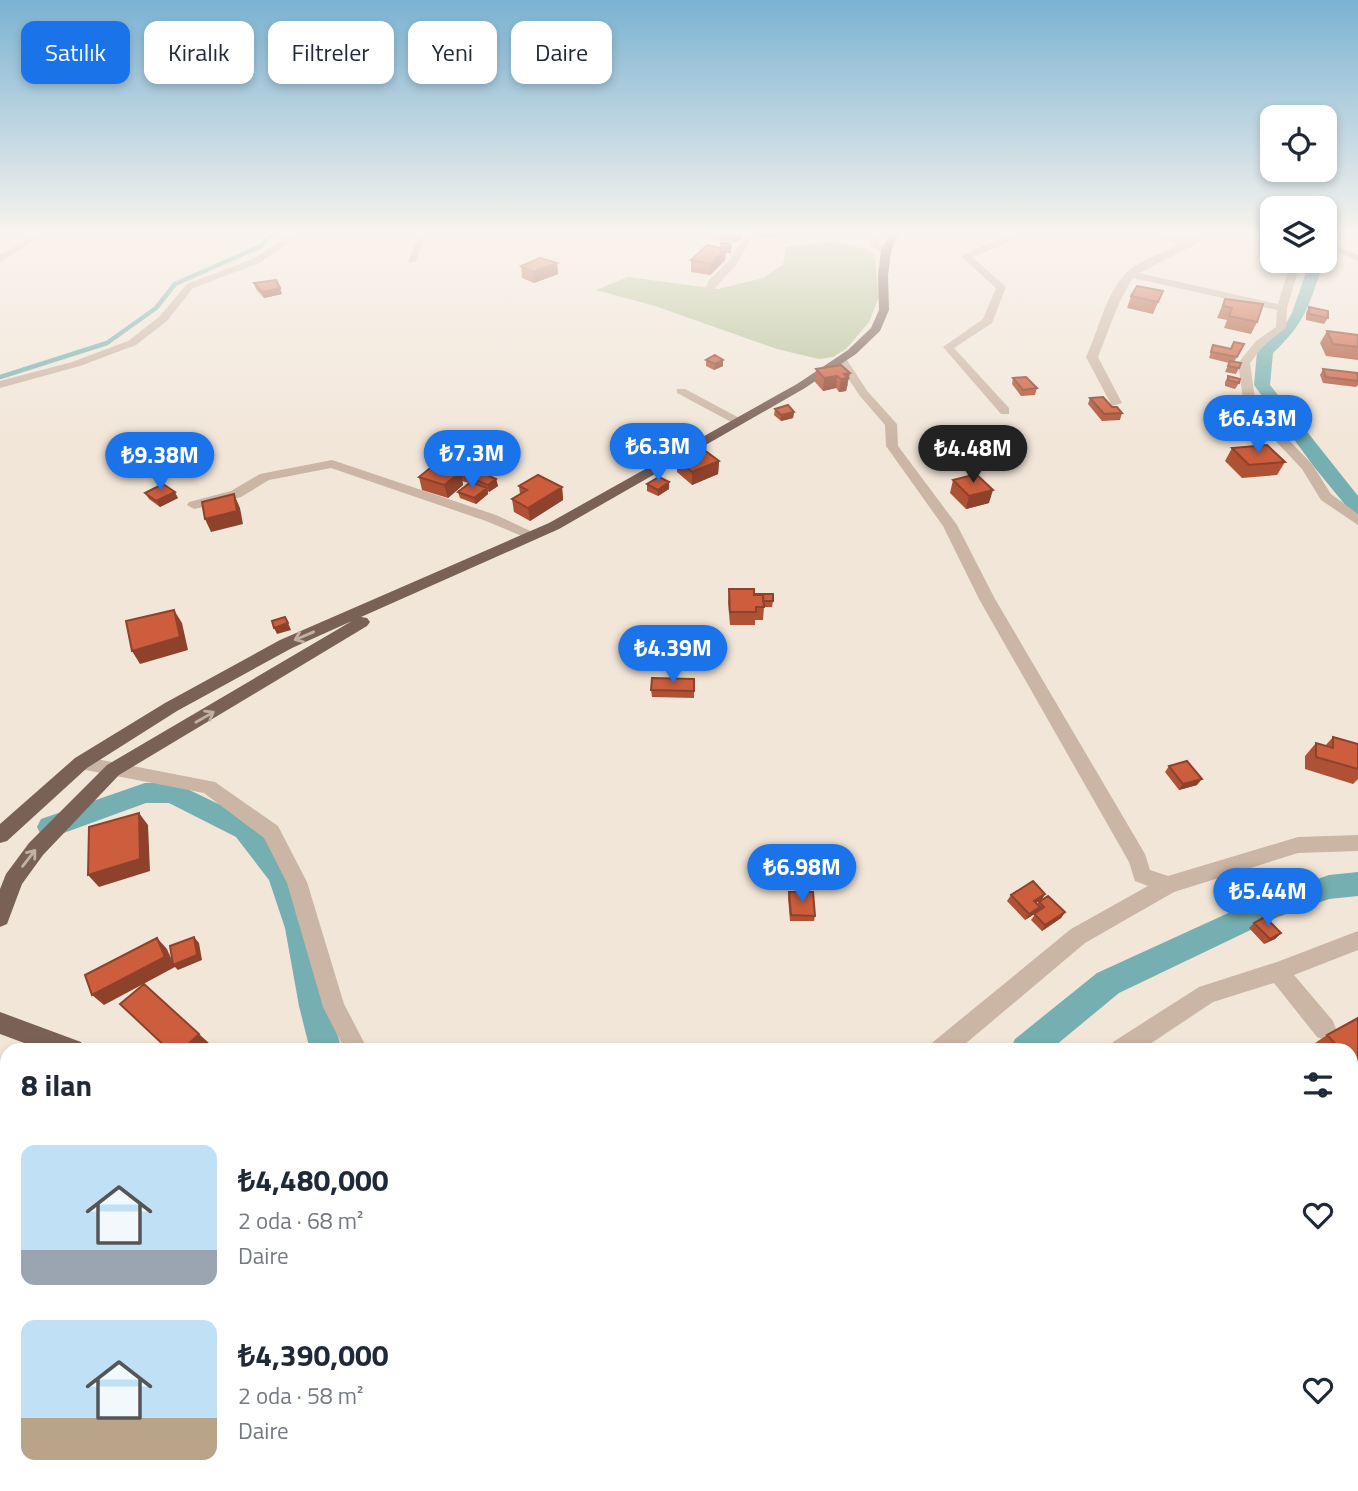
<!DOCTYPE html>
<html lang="tr">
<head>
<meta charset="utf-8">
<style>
	:root { --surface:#fff; --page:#f6f6f7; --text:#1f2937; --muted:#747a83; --accent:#1a73e8 }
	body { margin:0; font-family:"Titillium Web",sans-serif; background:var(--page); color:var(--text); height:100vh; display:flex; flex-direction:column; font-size:26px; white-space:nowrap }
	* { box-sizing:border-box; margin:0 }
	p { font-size:23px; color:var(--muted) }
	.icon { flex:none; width:38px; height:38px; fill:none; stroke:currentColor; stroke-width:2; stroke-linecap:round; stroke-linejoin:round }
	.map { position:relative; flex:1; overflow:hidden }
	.drawer { position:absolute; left:0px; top:1043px; width:1358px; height:448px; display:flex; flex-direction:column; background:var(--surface); border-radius:21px 21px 0 0; box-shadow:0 4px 10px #0003 }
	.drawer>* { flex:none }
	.banner { position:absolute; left:21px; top:21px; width:700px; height:63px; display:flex; gap:14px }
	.fabs { position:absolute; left:1260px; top:105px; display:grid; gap:14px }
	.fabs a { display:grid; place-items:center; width:77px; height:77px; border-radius:14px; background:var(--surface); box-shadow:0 4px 10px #0003; font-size:35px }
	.price { position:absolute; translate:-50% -60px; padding:0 16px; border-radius:24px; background:var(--accent); color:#fff; font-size:23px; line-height:46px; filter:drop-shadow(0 2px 4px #0008) }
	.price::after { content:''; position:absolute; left:50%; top:42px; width:21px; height:16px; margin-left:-10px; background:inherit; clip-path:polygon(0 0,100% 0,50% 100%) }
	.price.on { background:#222; color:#fff }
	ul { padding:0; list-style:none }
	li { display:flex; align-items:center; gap:21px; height:175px; padding:0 21px }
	li span { display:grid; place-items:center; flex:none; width:196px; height:140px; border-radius:14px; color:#555 }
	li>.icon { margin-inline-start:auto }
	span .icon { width:84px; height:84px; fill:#fffc; stroke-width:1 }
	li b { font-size:30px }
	h2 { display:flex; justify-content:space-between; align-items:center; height:84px; padding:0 21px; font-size:30px }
	.tag { padding:0 24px; border-radius:14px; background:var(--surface); box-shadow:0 4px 10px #0003; font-size:24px; line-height:63px }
	.tag.on { background:var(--accent); color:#fff }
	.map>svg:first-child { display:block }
	.green { fill:#b5c298 }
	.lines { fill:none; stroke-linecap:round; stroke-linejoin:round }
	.stream { stroke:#76afb1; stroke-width:4.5 }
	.canal { fill:#76afb1; fill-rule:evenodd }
	.minor { fill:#cbb5a4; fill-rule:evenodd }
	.major { fill:#796156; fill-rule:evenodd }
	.wall { fill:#af5135 }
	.shaded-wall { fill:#8f422b }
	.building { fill:#cc5e3e; stroke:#8f422b; stroke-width:2 }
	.oneway { stroke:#c0b0a5 }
</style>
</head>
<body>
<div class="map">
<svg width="1358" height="1491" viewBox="0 0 1358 1491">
	<rect width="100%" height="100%" fill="#f2e6d9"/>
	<!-- green -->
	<path class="green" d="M833,241L867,249L874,255L879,297L869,322L846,349L833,357L819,359L777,349L655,306L596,290L628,277L718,289L763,278L783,265L786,247Z"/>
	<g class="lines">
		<!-- stream -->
		<path class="stream" d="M0,377L107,343L156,308L175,284L261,246L274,231"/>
		<!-- canal -->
		<path class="canal" d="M1310,261H1324C1309,304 1307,321 1273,353L1270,385L1358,496V514L1351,512L1315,468L1254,385L1257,352L1284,327L1292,313Z
			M145,783H172L181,786L254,821L291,867L313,928L329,1006L342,1050H310L299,1006L285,928L269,880L236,837L169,803H146L50,838L41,835L37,827L41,819Z
			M1358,872V896L1329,899L1278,917L1119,993L1050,1050H1010L1015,1039L1097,973L1259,899L1329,875Z"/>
		<!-- minor -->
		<path class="minor" d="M39,231H49L0,262V255Z
			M289,231H298L288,244L259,263L193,288L167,321L136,345L80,366L0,388V381L72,362L128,341L159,317L187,284L253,259L282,240Z
			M419,231H428L416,261L408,263Z
			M747,231H756L736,265L713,290H705L709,280L729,261Z
			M870,231H879V243L889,249V253H883L871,246Z
			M1016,231H1027L1011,242L972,257L1006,287L992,323L954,348L1009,408V414H1001L943,347L983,319L996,288L961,256Z
			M1133,231H1148L1186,240L1203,231H1214L1192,246L1139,273L1278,304L1291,261H1301L1287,308L1286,328L1264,345L1250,363L1255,399L1276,427L1312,464L1331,494L1358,514V525L1321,500L1302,469L1268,433L1243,399L1238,363L1256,341L1276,327L1277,310L1133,278C1116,304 1110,328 1098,357L1122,403L1112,406L1086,357C1099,330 1105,295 1126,273C1136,262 1165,252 1179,244Z
			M1248,231H1272V237Z
			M1325,231H1332L1336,245L1358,255V261L1337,252L1325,256V250L1328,249Z
			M837,357H845L868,392L897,424L898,446L957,525L995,599L1145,854L1150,870L1168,876L1298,837L1358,835V851L1298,853L1174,892L1085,943L958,1050H930L933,1042L1071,929L1148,886L1135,881L1129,862L979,599L943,526L886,446L885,425L860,396L835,359Z
			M677,389H685L745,421L735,424L677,393Z
			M332,460L496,515L541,536L534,540L529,539L486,521L331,468L269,480L241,497L199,508L194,509L187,505L189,502L231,491L260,474Z
			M81,756L215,782L278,826L307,882L344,1004L368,1050H345L323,1007L287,883L264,838L204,793L75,768L72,763L75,758Z
			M1358,931V950L1294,975L1333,1021L1336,1029L1333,1037L1325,1040L1317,1037L1274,983L1213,1002L1141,1050H1110L1113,1042L1199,987L1277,962Z
			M543,1484H574L571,1491H540Z
			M1039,1484H1069L1071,1491H1041Z"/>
		<!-- major -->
		<path class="major" d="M891,231H900L891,251L888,275L889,310L880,331L856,354L805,388L559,529L361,617L367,618L370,622L367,626L119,775L43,855L22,884L7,924L0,927V889L6,874L29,843L107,765L352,621L292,648L177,711L87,768L7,841L0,843V824L75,758L165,703L280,640L549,523L797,384L848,350L871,328L879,310L878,275L881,251Z
			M0,1012L81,1042L84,1050H43L0,1034Z
			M0,1100H7V1124H0Z
			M660,1484H707L710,1491H663Z
			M887,1484H934L937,1491H890Z"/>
	</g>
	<!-- wall -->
	<path class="wall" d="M712,231H745V234H743L738,242L712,239Z
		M756,231H778L773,238L755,236Z
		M721,243L731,247V253H726L725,260L710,275L691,272V260L721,248Z
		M557,263L558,274L534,283L522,278L521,266Z
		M254,283L282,294L264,298L256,289Z
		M1163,291L1153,314L1127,308L1131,296Z
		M1225,299L1257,322L1251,334L1224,328L1227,320L1217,318Z
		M1309,307L1328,318L1324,324L1306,320V313Z
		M1327,331L1358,335V360L1326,356L1320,343Z
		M1244,344L1234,362L1239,368L1236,374L1225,372L1229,363L1209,358L1213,345L1231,349Z
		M706,360L723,366L714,370L706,366Z
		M841,365L848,386H847L846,391L839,392L836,388L823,391L815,382L816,369Z
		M1323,369L1358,376V385L1356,387L1323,383L1320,375Z
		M1228,376L1239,383L1235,389L1225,386V382Z
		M1013,378L1037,388L1035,395L1021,396L1012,384Z
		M1090,398L1122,413L1120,420L1102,421L1088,404Z
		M775,409L794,412L793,418L781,421L774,415Z
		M1232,448L1285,462L1277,475L1242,478L1225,461Z
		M677,459L719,461L718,474L692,485L677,472Z
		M444,466L461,468L462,472L483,467L484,474L496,479L498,486L489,492L488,491V494L476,504L460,498L458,492L469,483L462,481L463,485L448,498L422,490L419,477Z
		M953,480L989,503L966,509L950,493Z
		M669,482V489L658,496L647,491V484Z
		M519,486L562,487L563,500L530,521L514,512L512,499L520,494Z
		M145,493L178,498L160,507L149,499Z
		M729,589L773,601L772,607H764L763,620H755V625H730L728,602Z
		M694,679V698L652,697L651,690Z
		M1333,737L1358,744V779L1353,784L1305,769V756L1316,743L1325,746Z
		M1169,766L1197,785L1179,790L1165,772Z
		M789,892L815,916L814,921H790L788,898Z
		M1045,894L1042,899L1036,903L1037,905L1039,902L1065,912L1061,918L1042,931L1031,920L1036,913L1025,920L1007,901L1011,895Z
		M1254,923L1281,933L1275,939L1264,944L1249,928Z
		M1358,1018V1106L1351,1098V1050L1306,1049L1327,1035Z"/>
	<!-- shaded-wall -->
	<path class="shaded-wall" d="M738,231H743V235L738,242Z
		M726,249L725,260L710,275L711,264Z
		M557,263L558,274L534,283L533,272Z
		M280,288L282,294L264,298L262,292Z
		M723,360V366L714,370L715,364Z
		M850,373L846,391L839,392L841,379L844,374Z
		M837,376L836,388L823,391L824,378Z
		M794,412L793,418L781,421V415Z
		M719,461L718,474L692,485V472Z
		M483,467L484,474L473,479L474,481L471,484L469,477Z
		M461,468L463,485L448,498L444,485L455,473Z
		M496,479L498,486L489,492L488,485Z
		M669,482V489L658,496V490Z
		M562,487L563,500L530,521L528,508Z
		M487,488L488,494L476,504L474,498Z
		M993,490L989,503L966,509L969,496Z
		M175,492L178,498L160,507L156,501Z
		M234,494L240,508L243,524L211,532L205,519Z
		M174,610L182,623L188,650L140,664L132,651Z
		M288,623L291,630L277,634L274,628Z
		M1202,779L1197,785L1179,790L1183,784Z
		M139,813L148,825L150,871L99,887L88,875Z
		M1045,894L1042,899L1030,907L1034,901Z
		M1040,907L1036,913L1025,920L1029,914Z
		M1065,912L1061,918L1042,931L1045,925Z
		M1281,933L1275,939L1264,944L1270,939Z
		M194,937L199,943L202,960L178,970L175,967L104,1005L92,995L157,938L167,949L174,965Z
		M199,1034L210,1044L203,1050H182Z
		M7,1397V1425L4,1428H0V1403Z"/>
	<!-- building -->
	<path class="building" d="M721,243H730L731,247L722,248Z
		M707,245L726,249L711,264L691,260Z
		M540,258L557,263L533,272L521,266Z
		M276,280L280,288L262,292L254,283Z
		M1137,286L1163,291L1158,302L1131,296Z
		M1225,299L1263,304L1257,322L1229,316L1232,308L1223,306Z
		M1309,307L1328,311V318L1309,314Z
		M1327,331L1358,335V347L1333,344Z
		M1234,342L1244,344L1237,357L1211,352L1213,345L1231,349Z
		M715,355L723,360L715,364L706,360Z
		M1230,361L1241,363L1239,368L1228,366Z
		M841,365L850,373L844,374L848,378L841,379L837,376L824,378L816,369Z
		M1323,369L1357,373L1358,381L1326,377Z
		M1228,376L1240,379L1239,383L1228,380Z
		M1026,377L1037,388L1023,390L1013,378Z
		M1103,397L1112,407H1117L1122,413L1104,414L1090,398Z
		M788,405L794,412L781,415L775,409Z
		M1267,445L1285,462L1249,465L1232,448Z
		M703,449L719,461L692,472L677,459Z
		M435,464L461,472L444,485L419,477Z
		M448,464L461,468L458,471L444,466Z
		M473,464L483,467L469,477L460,474Z
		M482,473L496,479L488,485L473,479Z
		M976,474L993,490L969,496L953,480Z
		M538,475L562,487L528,508L512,499L527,490L519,486Z
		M659,477L669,482L658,490L647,484Z
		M471,482L487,488L474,498L458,492Z
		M163,484L175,492L156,501L145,493Z
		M234,494L237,511L205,519L202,502Z
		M729,589H754V595H763L764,607H756V612H730Z
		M756,594H773V601H763V595H756Z
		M174,610L180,637L132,651L126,621Z
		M285,617L288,623L274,628L272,621Z
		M652,678L694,679V691L651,690Z
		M1333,737L1358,744V769L1316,757V743L1333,748Z
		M1187,761L1202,779L1183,784L1169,766Z
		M139,813L140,859L88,875L89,827Z
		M1033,881L1045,894L1034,901L1040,907L1029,914L1011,895Z
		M789,892H813L815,916L791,915Z
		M1048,896L1065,912L1045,925L1034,914L1044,907L1039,902Z
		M1265,917L1281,933L1270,939L1254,923Z
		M194,937L197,955L173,965L170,946Z
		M157,938L165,957L92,995L85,975Z
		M144,984L199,1034L182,1050H169L120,1004Z
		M1358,1018V1068L1351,1060V1050H1341L1327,1035Z
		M7,1291V1397L0,1403V1297Z"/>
	<!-- one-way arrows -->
	<defs><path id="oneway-shaft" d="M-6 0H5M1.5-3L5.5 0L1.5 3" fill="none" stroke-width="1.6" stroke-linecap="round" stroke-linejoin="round" transform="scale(1.75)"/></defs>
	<g class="oneway">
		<use href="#oneway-shaft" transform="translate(304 636) rotate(157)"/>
		<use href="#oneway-shaft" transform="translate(205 717) rotate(-30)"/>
		<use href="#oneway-shaft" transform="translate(29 858) rotate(-52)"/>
	</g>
	<!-- sky -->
	<linearGradient id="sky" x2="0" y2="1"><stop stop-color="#7ab2d2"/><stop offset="0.53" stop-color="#f9f4ee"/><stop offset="1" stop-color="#f9f4ee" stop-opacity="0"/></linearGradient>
	<rect width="1358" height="440" fill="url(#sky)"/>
</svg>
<div class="fabs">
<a><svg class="icon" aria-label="locate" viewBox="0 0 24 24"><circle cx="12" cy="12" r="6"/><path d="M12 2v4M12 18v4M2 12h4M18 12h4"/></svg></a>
<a><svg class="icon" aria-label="layers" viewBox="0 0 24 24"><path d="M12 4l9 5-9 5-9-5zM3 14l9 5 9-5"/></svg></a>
</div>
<b class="price" style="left:1258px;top:455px">₺6.43M</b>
<b class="price" style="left:658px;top:483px">₺6.3M</b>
<b class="price on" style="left:973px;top:485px">₺4.48M</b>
<b class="price" style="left:472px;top:490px">₺7.3M</b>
<b class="price" style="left:160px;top:492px">₺9.38M</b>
<b class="price" style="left:673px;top:685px">₺4.39M</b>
<b class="price" style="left:802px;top:904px">₺6.98M</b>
<b class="price" style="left:1268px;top:928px">₺5.44M</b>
<div class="banner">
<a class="tag on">Satılık</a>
<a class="tag">Kiralık</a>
<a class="tag">Filtreler</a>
<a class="tag">Yeni</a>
<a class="tag">Daire</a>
</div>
<section class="drawer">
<h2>8 ilan<svg class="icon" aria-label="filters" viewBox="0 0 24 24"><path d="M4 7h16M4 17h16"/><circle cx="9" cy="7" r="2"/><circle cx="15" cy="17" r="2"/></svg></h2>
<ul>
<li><span style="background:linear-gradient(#bfe0f5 75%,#9aa5b1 0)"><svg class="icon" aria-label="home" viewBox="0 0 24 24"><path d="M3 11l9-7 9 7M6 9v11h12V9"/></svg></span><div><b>₺4,480,000</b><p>2 oda · 68 m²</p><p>Daire</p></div><svg class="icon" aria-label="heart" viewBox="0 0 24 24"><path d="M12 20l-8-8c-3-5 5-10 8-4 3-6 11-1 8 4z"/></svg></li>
<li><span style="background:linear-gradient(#bfe0f5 70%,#b9a48a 0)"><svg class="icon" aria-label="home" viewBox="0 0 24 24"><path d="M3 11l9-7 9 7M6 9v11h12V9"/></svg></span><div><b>₺4,390,000</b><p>2 oda · 58 m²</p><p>Daire</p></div><svg class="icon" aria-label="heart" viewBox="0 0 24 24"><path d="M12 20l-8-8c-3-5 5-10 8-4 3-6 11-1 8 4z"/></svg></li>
</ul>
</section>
</div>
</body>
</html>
